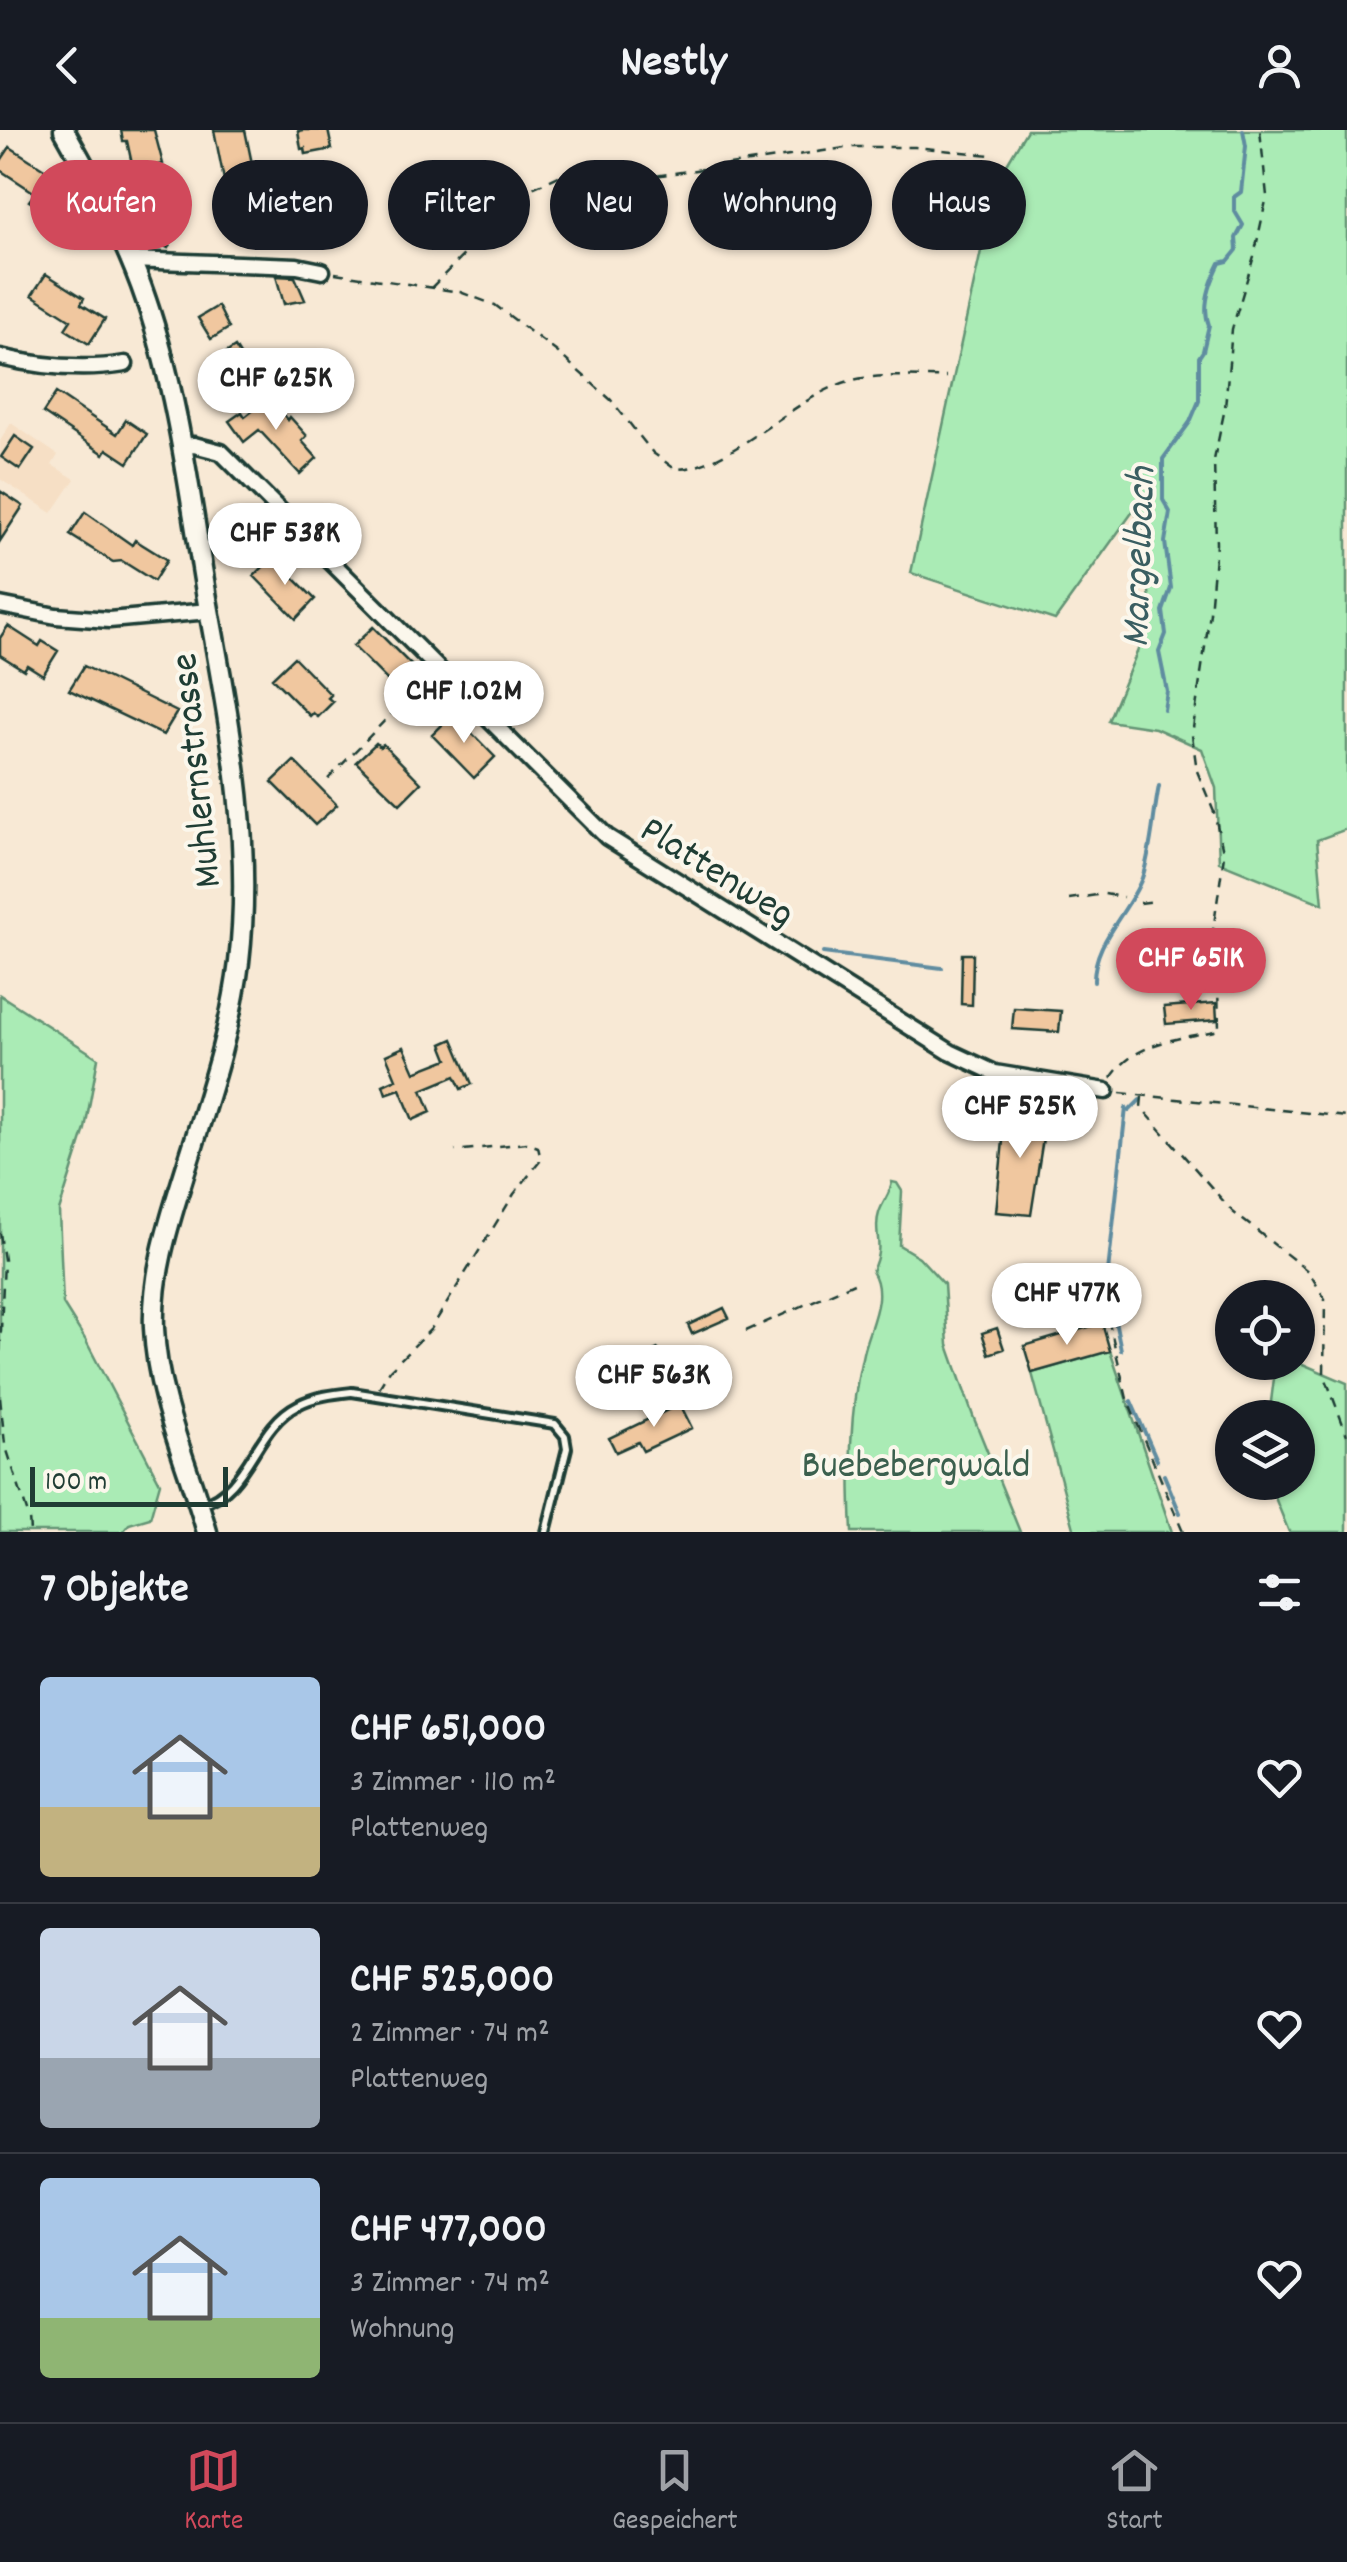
<!DOCTYPE html>
<html lang="de">
<head>
<meta charset="utf-8">
<style>
	:root { --surface:#171b24; --page:#242831; --text:#f1f3f6; --muted:#9ea1a6; --line:#363941; --accent:#d1495b }
	body { margin:0; font-family:Dekko,sans-serif; background:var(--page); color:var(--text); height:100vh; display:flex; flex-direction:column; font-size:38px; white-space:nowrap }
	* { box-sizing:border-box; margin:0 }
	p { font-size:32px; color:var(--muted) }
	.icon { flex:none; width:55px; height:55px; fill:none; stroke:currentColor; stroke-width:2; stroke-linecap:round; stroke-linejoin:round }
	.map { position:relative; height:1402px; overflow:hidden }
	.panel { display:flex; flex-direction:column; background:var(--surface); flex:1 }
	.panel>* { flex:none }
	.top-card { position:absolute; left:30px; top:30px; width:1288px; height:90px; display:flex; gap:20px }
	.buttons { position:absolute; left:1215px; top:1150px; display:grid; gap:20px }
	.buttons a { display:grid; place-items:center; width:100px; height:100px; border-radius:50%; background:var(--surface); box-shadow:0 2px 8px #0004; font-size:50px }
	.scale { position:absolute; left:30px; bottom:25px; width:198px; box-sizing:border-box; padding-left:10px; border:5px solid #1f3d34; border-top:0; font-size:28px; line-height:35px; white-space:nowrap; color:#1f3d34; -webkit-text-stroke:8px #fbf7ec; paint-order:stroke }
	.price { position:absolute; translate:-50% -85px; padding:0 22px; border-radius:35px; background:#fff; color:#222; font-size:32px; line-height:65px; filter:drop-shadow(0 2px 5px #0008) }
	.price::after { content:''; position:absolute; left:50%; top:60px; width:30px; height:22px; margin-left:-15px; background:inherit; clip-path:polygon(0 0,100% 0,50% 100%) }
	.price.selected { background:var(--accent); color:#fff }
	ul { padding:0; list-style:none }
	li { display:flex; align-items:center; gap:30px; height:250px; padding:0 40px }
	li+li { border-top:2px solid var(--line) }
	li span { display:grid; place-items:center; flex:none; width:280px; height:200px; border-radius:10px; color:#555 }
	li>.icon { margin-inline-start:auto }
	span .icon { width:120px; height:120px; fill:#fffc; stroke-width:1 }
	li b { font-size:42px }
	h2 { display:flex; justify-content:space-between; align-items:center; height:120px; padding:0 40px; font-size:42px }
	.chip { padding:0 35px; border-radius:45px; background:var(--surface); box-shadow:0 2px 8px #0004; font-size:35px; line-height:90px }
	.chip.selected { background:var(--accent); color:#fff }
	header { display:flex; justify-content:space-between; align-items:center; height:130px; padding:0 40px; background:var(--surface); font-size:45px; font-weight:800 }
	.tabs { display:flex; justify-content:space-around; align-items:center; height:140px; border-top:2px solid var(--line); background:var(--surface); font-size:28px; color:var(--muted) }
	.tabs a { display:grid; justify-items:center; gap:5px }
	.tabs .selected { color:var(--accent) }
	.map>svg:first-child { display:block }
	.built { fill:#f6dfc5 }
	.green { fill:#aaebb5; stroke:#649474; stroke-width:2.5 }
	.lines { fill:none; stroke-linecap:round; stroke-linejoin:round }
	.stream { stroke:#5f8ca0; stroke-width:4 }
	.building { fill:#f0c79f; stroke:#1f3d34; stroke-width:2.5 }
	.service-casing { stroke:#1f3d34; stroke-width:14 }
	.minor-casing { stroke:#1f3d34; stroke-width:21 }
	.tertiary-casing { stroke:#1f3d34; stroke-width:25 }
	.path { stroke:#1f3d34; stroke-width:2.5; stroke-dasharray:10 8; stroke-linecap:butt }
	.service { stroke:#fbf7ec; stroke-width:6 }
	.minor { stroke:#fbf7ec; stroke-width:14 }
	.tertiary { stroke:#fbf7ec; stroke-width:18 }
	.labels { text-anchor:middle; stroke-width:8; stroke-linejoin:round; paint-order:stroke }
	.street-label { font-size:40px; fill:#1f3d34; stroke:#fbf7ec }
	.park-label { font-size:40px; fill:#3b604e; stroke:#fbf7ec }
	.water-label { font-size:42px; font-style:italic; fill:#3a5e61; stroke:#fbf7ec }
</style>
</head>
<body>
<header><svg class="icon" aria-label="back" viewBox="0 0 24 24"><path d="M15 5l-7 7 7 7"/></svg>Nestly<svg class="icon" aria-label="person" viewBox="0 0 24 24"><circle cx="12" cy="8" r="4"/><path d="M4 21q1-7 8-7t8 7"/></svg></header>
<div class="map">
<svg width="1347" height="1402" viewBox="0 0 1347 1402">
	<rect width="100%" height="100%" fill="#f8e9d5"/>
	<filter id="ink" filterUnits="userSpaceOnUse"><feTurbulence type="fractalNoise" baseFrequency=".01" numOctaves="2"/><feDisplacementMap in="SourceGraphic" scale="20" xChannelSelector="R" yChannelSelector="G"/><feConvolveMatrix kernelMatrix="1 2 1 2 8 2 1 2 1" color-interpolation-filters="sRGB"/></filter>
	<g filter="url(#ink)">
		<!-- built -->
		<path class="built" d="M11,293L58,325L52,335L75,349L52,383L0,349V311Z"/>
		<!-- green -->
		<path class="green" d="M1027,0H1347V699L1317,710L1323,774L1219,732L1216,658L1202,619L1155,598L1108,591L1151,489L1145,403L1134,380L1055,490L911,443L996,52Z
			M0,865L98,928L85,999L59,1081L63,1174L85,1209L160,1353L150,1388L129,1394L123,1402H0Z
			M892,1052L897,1053L902,1061L899,1115L919,1127L944,1154L948,1215L973,1286L1020,1402H852C849,1342 849,1282 863,1223C869,1196 888,1166 872,1141C886,1112 872,1104 879,1083C882,1072 890,1065 892,1052Z
			M1110,1221L1172,1402H1075L1032,1243Z
			M1298,1232L1347,1253V1402H1289L1269,1353L1298,1352V1288L1269,1287L1276,1233Z"/>
		<g class="lines">
			<!-- stream -->
			<path class="stream" d="M1164,580L1167,561L1159,522L1166,504L1163,481L1171,458L1165,412L1170,382L1163,370V329L1190,292L1199,271V227L1203,221L1209,195C1201,176 1211,151 1220,133L1228,131L1237,120L1236,108L1243,95L1234,80V67L1241,62L1246,16L1243,0
				M823,823L942,838
				M1094,852C1093,811 1128,784 1142,748C1152,719 1153,686 1159,656
				M1129,981L1140,970
				M1121,1220L1107,1151L1126,978
				M1131,1271L1157,1330
				M1164,1345L1180,1383"/>
		</g>
		<!-- building -->
		<path class="building" d="M121,0H154L163,34L137,39L136,33L132,34L127,11H123Z
			M214,0H245L255,48H259L265,77L239,82L238,77L234,78L229,54L225,55Z
			M303,0H328L332,19L306,24L305,18L301,19L298,1Z
			M10,17L49,42L45,47L70,62L54,87L29,71L35,63L0,40V32Z
			M164,93L178,101L168,118L154,110Z
			M46,144L84,168L81,174L105,189L89,214L65,199L71,190L32,165Z
			M276,146L295,147L305,170L284,174Z
			M218,176L229,198L211,209L198,188Z
			M235,217L248,238L231,248L218,228Z
			M56,263L117,304L126,290L147,304L128,333L107,319L104,324L43,283Z
			M270,267L288,290L290,287L307,306L302,311L317,328L300,344L259,300L244,312L229,291L242,282L245,287Z
			M15,306L34,319L20,340L1,327Z
			M0,361L23,376L0,411Z
			M85,382L132,415L135,410L167,430L154,451L122,431L113,432L70,405Z
			M273,427L315,469L296,489L254,446Z
			M8,496L39,516L42,511L58,521L43,545L27,535L24,540L0,525V508Z
			M373,497L426,550L429,546L437,553L409,580L402,573L406,569L353,516Z
			M294,527L331,565L328,568L333,572L318,587L313,583L310,586L272,548Z
			M84,536L177,582L163,605L69,560Z
			M453,584L495,627L474,648L432,605Z
			M376,613L380,617L383,614L421,653L400,674L356,632Z
			M294,631L337,675L315,695L272,652Z
			M962,824H973L972,875L961,874Z
			M1216,873L1217,890L1166,894L1164,877Z
			M1014,878L1061,881L1059,902L1012,899Z
			M453,909L472,954L461,959L455,946L422,960L431,982L413,990L400,959L386,964L383,955L396,949L386,925L404,917L415,942L448,929L442,914Z
			M1006,980L1047,983L1031,1085L996,1082Z
			M724,1178L729,1188L692,1204L688,1195Z
			M1102,1193L1110,1221L1032,1243L1024,1216Z
			M997,1198L1004,1219L989,1224L982,1203Z
			M658,1219L665,1235L614,1259L606,1244Z
			M680,1274L692,1298L643,1321L638,1312L616,1322L609,1308Z"/>
		<g class="lines">
			<defs>
				<path id="service" d="M201,1374C250,1360 254,1297 298,1275C315,1266 334,1264 352,1262L555,1294L565,1306L567,1318L546,1402"/>
				<path id="minor" d="M130,130L297,136L322,141
					M0,227C42,237 82,241 125,234
					M181,316L194,315L221,322L607,707L950,922L995,943L1106,961
					M0,475L56,486L109,490L209,481"/>
				<path id="tertiary" d="M64,0C95,55 126,110 146,170C180,270 191,377 209,480C230,597 253,712 239,832C230,907 204,979 182,1051C167,1099 152,1147 154,1198C157,1270 188,1334 207,1402"/>
			</defs>
			<!-- service casing -->
			<use href="#service" class="service-casing"/>
			<!-- minor casing -->
			<use href="#minor" class="minor-casing"/>
			<!-- tertiary casing -->
			<use href="#tertiary" class="tertiary-casing"/>
			<!-- path -->
			<path class="path" d="M335,143L460,162L495,175L557,222L611,270L653,323L675,339C733,339 793,265 853,250C881,243 917,248 946,247
				M431,158L528,60L561,45L641,48L851,17H915L991,25
				M328,649L398,577
				M1069,769L1104,764L1123,767
				M1140,773L1157,771
				M1111,948C1135,911 1180,909 1219,900L1218,853L1214,849L1211,815L1224,725L1214,682L1197,641L1192,605L1210,483L1216,414L1214,330L1225,278L1232,199L1254,126L1267,66L1260,0
				M1120,963L1347,987
				M1142,967L1141,977L1233,1082L1309,1142L1325,1169L1324,1244L1347,1305
				M0,1103L4,1130L0,1224
				M1100,1154L1127,1269L1183,1402
				M746,1201L856,1152
				M379,1258L390,1240L431,1199L514,1064L541,1030L538,1017L527,1013L455,1021
				M0,1268L5,1314L29,1388L30,1402"/>
			<!-- service -->
			<use href="#service" class="service"/>
			<!-- minor -->
			<use href="#minor" class="minor"/>
			<!-- tertiary -->
			<use href="#tertiary" class="tertiary"/>
		</g>
	</g>
	<g class="labels">
		<!-- street labels -->
		<g class="street-label">
			<text transform="translate(193 641) rotate(-96)" y="14">Muhlernstrasse</text>
			<text transform="translate(719 739) rotate(32)" y="14">Plattenweg</text>
		</g>
		<!-- park labels -->
		<g class="park-label">
			<text x="916" y="1346">Buebebergwald</text>
		</g>
		<!-- water labels -->
		<g class="water-label">
			<text transform="translate(1135 427) rotate(-88)" y="15">Margelbach</text>
		</g>
	</g>
</svg>
<div class="buttons">
<a><svg class="icon" aria-label="locate" viewBox="0 0 24 24"><circle cx="12" cy="12" r="6"/><path d="M12 2v4M12 18v4M2 12h4M18 12h4"/></svg></a>
<a><svg class="icon" aria-label="layers" viewBox="0 0 24 24"><path d="M12 4l9 5-9 5-9-5zM3 14l9 5 9-5"/></svg></a>
</div>
<div class="scale">100 m</div>
<b class="price" style="left:276px;top:303px">CHF 625K</b>
<b class="price" style="left:285px;top:458px">CHF 538K</b>
<b class="price" style="left:464px;top:616px">CHF 1.02M</b>
<b class="price selected" style="left:1191px;top:883px">CHF 651K</b>
<b class="price" style="left:1020px;top:1031px">CHF 525K</b>
<b class="price" style="left:1067px;top:1218px">CHF 477K</b>
<b class="price" style="left:654px;top:1300px">CHF 563K</b>
<div class="top-card">
<a class="chip selected">Kaufen</a>
<a class="chip">Mieten</a>
<a class="chip">Filter</a>
<a class="chip">Neu</a>
<a class="chip">Wohnung</a>
<a class="chip">Haus</a>
</div>
</div>
<section class="panel">
<h2>7 Objekte<svg class="icon" aria-label="filters" viewBox="0 0 24 24"><path d="M4 7h16M4 17h16"/><circle cx="9" cy="7" r="2"/><circle cx="15" cy="17" r="2"/></svg></h2>
<ul>
<li><span style="background:linear-gradient(#a9c7e8 65%,#c2b280 0)"><svg class="icon" aria-label="home" viewBox="0 0 24 24"><path d="M3 11l9-7 9 7M6 9v11h12V9"/></svg></span><div><b>CHF 651,000</b><p>3 Zimmer · 110 m²</p><p>Plattenweg</p></div><svg class="icon" aria-label="heart" viewBox="0 0 24 24"><path d="M12 20l-8-8c-3-5 5-10 8-4 3-6 11-1 8 4z"/></svg></li>
<li><span style="background:linear-gradient(#c9d6e8 65%,#9aa5b1 0)"><svg class="icon" aria-label="home" viewBox="0 0 24 24"><path d="M3 11l9-7 9 7M6 9v11h12V9"/></svg></span><div><b>CHF 525,000</b><p>2 Zimmer · 74 m²</p><p>Plattenweg</p></div><svg class="icon" aria-label="heart" viewBox="0 0 24 24"><path d="M12 20l-8-8c-3-5 5-10 8-4 3-6 11-1 8 4z"/></svg></li>
<li><span style="background:linear-gradient(#a9c7e8 70%,#8fb573 0)"><svg class="icon" aria-label="home" viewBox="0 0 24 24"><path d="M3 11l9-7 9 7M6 9v11h12V9"/></svg></span><div><b>CHF 477,000</b><p>3 Zimmer · 74 m²</p><p>Wohnung</p></div><svg class="icon" aria-label="heart" viewBox="0 0 24 24"><path d="M12 20l-8-8c-3-5 5-10 8-4 3-6 11-1 8 4z"/></svg></li>
</ul>
</section>
<nav class="tabs">
<a class="selected"><svg class="icon" aria-label="map" viewBox="0 0 24 24"><path d="M3 6l6-2 6 2 6-2v14l-6 2-6-2-6 2zM9 4v14M15 6v14"/></svg>Karte</a>
<a><svg class="icon" aria-label="saved" viewBox="0 0 24 24"><path d="M7 4h10v16l-5-4-5 4z"/></svg>Gespeichert</a>
<a><svg class="icon" aria-label="home" viewBox="0 0 24 24"><path d="M3 11l9-7 9 7M6 9v11h12V9"/></svg>Start</a>
</nav>
</body>
</html>
